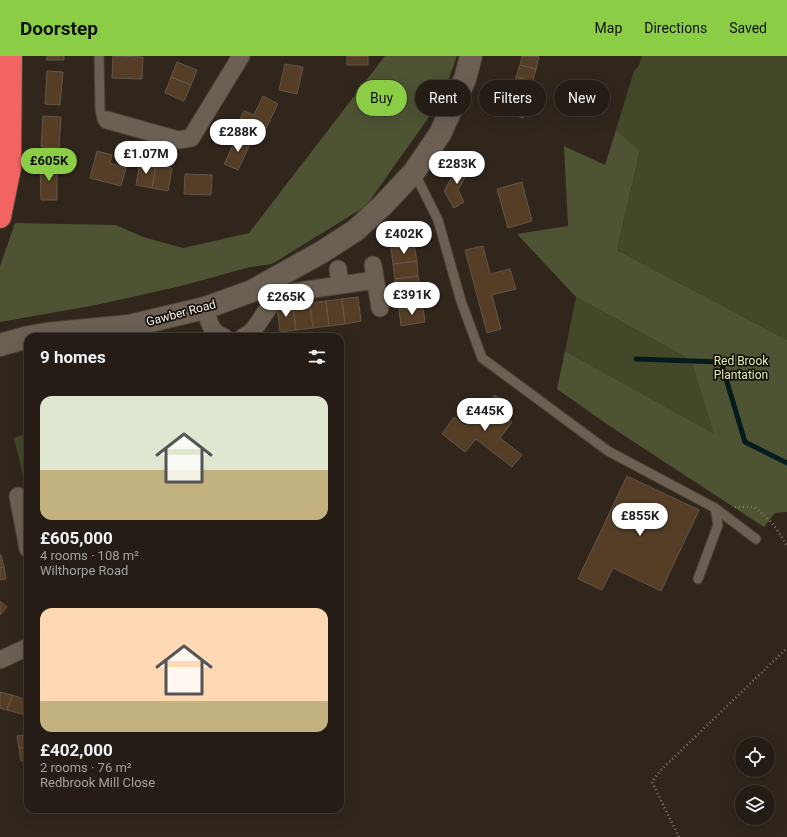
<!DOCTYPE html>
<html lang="en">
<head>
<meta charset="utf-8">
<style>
	:root { --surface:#241c15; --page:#2c251e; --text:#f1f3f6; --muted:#a3a1a0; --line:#413a34; --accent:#8bce46 }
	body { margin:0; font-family:Roboto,sans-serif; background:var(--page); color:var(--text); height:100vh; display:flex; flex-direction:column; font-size:15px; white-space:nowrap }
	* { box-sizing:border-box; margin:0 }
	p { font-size:13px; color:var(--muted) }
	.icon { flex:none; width:22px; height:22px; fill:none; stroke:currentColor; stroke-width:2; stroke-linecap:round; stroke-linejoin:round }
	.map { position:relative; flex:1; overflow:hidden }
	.panel { position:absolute; left:24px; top:277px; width:320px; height:480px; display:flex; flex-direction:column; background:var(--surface); border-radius:12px; box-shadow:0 4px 16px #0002,0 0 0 1px var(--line) }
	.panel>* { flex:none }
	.top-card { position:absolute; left:356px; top:24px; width:371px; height:36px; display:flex; gap:8px }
	.tools { position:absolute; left:735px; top:681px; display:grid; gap:8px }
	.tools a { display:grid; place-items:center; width:40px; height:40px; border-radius:50%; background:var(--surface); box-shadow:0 4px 16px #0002,0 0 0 1px var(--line); font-size:20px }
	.price { position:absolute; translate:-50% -34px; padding:0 9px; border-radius:14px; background:#fff; color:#222; font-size:13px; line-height:26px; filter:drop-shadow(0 1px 2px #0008) }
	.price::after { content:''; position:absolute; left:50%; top:24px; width:12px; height:9px; margin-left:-6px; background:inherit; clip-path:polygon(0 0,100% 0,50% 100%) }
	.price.current { background:var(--accent); color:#111 }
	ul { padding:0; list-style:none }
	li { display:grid; align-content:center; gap:8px; height:212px; padding:0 16px }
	li span { display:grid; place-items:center; height:124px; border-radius:12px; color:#555 }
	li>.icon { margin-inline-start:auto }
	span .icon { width:72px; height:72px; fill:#fffc; stroke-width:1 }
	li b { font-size:17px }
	h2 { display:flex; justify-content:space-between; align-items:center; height:48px; padding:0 16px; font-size:17px }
	.pill { padding:0 14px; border-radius:18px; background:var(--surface); box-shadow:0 4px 16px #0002,0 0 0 1px var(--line); font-size:14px; line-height:36px }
	.pill.current { background:var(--accent); color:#111 }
	header { display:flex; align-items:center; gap:24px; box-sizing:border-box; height:56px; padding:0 20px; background:var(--accent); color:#111 }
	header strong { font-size:19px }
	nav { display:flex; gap:22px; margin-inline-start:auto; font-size:14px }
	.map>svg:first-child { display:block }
	.green { fill:#434829 }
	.forest { fill:#4e5333 }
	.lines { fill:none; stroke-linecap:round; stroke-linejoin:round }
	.stream { stroke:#041c1d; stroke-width:5 }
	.building { fill:#563e26; stroke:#62564a }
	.lane-casing { stroke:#4a4138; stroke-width:11 }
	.street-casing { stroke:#4a4138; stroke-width:19 }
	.secondary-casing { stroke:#4a4138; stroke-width:24 }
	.highway-casing { stroke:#4a4138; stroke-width:24 }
	.path { stroke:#837a72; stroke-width:2.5; stroke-dasharray:1 3; stroke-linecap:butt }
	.lane { stroke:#6c6054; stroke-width:9 }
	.street { stroke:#6c6054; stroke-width:17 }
	.secondary { stroke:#6c6054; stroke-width:22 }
	.highway { stroke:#f26461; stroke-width:22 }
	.labels { text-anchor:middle; stroke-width:3.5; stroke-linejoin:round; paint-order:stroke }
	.street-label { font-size:12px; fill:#f9f2eb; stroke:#15100b }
	.park-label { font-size:12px; fill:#e0ebae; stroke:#15100b }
</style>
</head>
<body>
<header>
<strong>Doorstep</strong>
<nav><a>Map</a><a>Directions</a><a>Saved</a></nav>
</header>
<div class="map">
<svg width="787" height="781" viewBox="0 0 787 781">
	<rect width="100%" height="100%" fill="#30261c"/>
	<!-- green -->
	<path class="green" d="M642,0H787V284L617,194L640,96L616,74L634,15L639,9Z
		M576,241L691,304L715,379L565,295Z
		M28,377V433L26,432L14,382Z"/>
	<!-- forest -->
	<path class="forest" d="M385,0H457L441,44L366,150L272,208L250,211L181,230L96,249L0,266V210L15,167L116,169L143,181L183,192L249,177Z
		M616,74L640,95L617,194L787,284V456L775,457L764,471L611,371L557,333L565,295L714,378L691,304L576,241L517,178L568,170L564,90L605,109Z"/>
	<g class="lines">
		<!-- stream -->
		<path class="stream" d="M636,303L721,306L745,386L787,407"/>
	</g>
	<!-- building -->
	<path class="building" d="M47,0H64V4H47Z
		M113,0L143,1L142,23L112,22Z
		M347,0H368V9H347Z
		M522,0H534L539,1L536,13L520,9Z
		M177,6L197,14L191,29L171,21Z
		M285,8L303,11L297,38L279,34Z
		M520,9L536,13L533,25L516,21Z
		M47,15L63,16L60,49L45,48Z
		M171,21L191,29L184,45L165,37Z
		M516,21L533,25L529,38L513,33Z
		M513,33L529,38L526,50L510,45Z
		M263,40L278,48L262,80L238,68L244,55L254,59Z
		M510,45L526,50L523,62L507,57Z
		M43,60L61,61L59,92L41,91Z
		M238,79L251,86L238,114L224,108Z
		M97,95L112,99L110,107L126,112L121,130L90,122Z
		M461,105L471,111L458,134L464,146L454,152L444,135Z
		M140,106L156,109L152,132L136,129Z
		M40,108H57V144H41Z
		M156,109L172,112L168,135L152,132Z
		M185,118L212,119L211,139L184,138Z
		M522,126L532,165L508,172L497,133Z
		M414,189L417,205L393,208L391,192Z
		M483,190L490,218L510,213L516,233L492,239L501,273L487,277L465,194Z
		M417,205L418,220L395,223L393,208Z
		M418,220L421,236L397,239L395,223Z
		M421,236L423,251L399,254L397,239Z
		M358,241L361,265L345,268L342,243Z
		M342,243L345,268L329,270L326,245Z
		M326,245L329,270L313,272L310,247Z
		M310,247L313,272L296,274L293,249Z
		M293,249L296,274L280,276L277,251Z
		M423,251L425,266L401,270L399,254Z
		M495,339L506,348L500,356L512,366L500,382L522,399L512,411L476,383L465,396L442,378L454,361L465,370L480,351L484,354Z
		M627,420L699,454L661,535L613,512L602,534L578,523Z
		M0,499H1L4,511L0,512Z
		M4,511L6,523L0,524V512Z
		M0,545L7,551L0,559Z
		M0,636L12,639L7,654L0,652Z
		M12,639L28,644L25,659L7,654Z
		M28,678V691L19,692L17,680Z
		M28,691V704L21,705L19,692Z
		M24,711H28V725H26Z"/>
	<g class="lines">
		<defs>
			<path id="lane" d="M99,0L100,54L102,63L107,64
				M414,116L438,164L461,245L482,302L608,395L715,452L756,483
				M698,523L718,469L715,452"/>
			<path id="street" d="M107,64L178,84L191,82L241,0
				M373,209L380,252
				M338,213L340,229
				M205,252C209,265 210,277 224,281
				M243,281C262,273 264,246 286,237L375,224
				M18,440L28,493
				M0,604L28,591"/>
			<path id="secondary" d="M29,281L46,278L129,270L205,252L252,235L322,196L356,174L383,149L414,116L440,78L465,23L471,0
				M0,289L28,281"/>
			<path id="highway" d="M0,161L10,112L11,0"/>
		</defs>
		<!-- lane casing -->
		<use href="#lane" class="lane-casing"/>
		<!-- street casing -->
		<use href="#street" class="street-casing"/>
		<!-- secondary casing -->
		<use href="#secondary" class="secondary-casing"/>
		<!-- highway casing -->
		<use href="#highway" class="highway-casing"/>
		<!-- path -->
		<path class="path" d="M735,451H754C771,464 776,471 787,490
			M679,781L652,726L660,715L787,592"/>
		<!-- lane -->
		<use href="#lane" class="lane"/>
		<!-- street -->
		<use href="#street" class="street"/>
		<!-- secondary -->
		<use href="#secondary" class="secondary"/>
		<!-- highway -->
		<use href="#highway" class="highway"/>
	</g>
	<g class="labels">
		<!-- street labels -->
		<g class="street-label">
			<text transform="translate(181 257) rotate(-15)" y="4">Gawber Road</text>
		</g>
		<!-- park labels -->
		<g class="park-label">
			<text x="741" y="309">Red Brook<tspan x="741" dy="14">Plantation</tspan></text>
		</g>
	</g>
</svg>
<div class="tools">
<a><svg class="icon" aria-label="locate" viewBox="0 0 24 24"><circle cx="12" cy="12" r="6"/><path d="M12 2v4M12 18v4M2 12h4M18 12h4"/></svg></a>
<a><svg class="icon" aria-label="layers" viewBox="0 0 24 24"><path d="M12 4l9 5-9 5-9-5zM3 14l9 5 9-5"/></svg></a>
</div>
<b class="price" style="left:238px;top:97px">£288K</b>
<b class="price" style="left:146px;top:119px">£1.07M</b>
<b class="price current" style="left:49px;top:126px">£605K</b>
<b class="price" style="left:457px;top:129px">£283K</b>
<b class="price" style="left:404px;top:199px">£402K</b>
<b class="price" style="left:412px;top:260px">£391K</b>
<b class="price" style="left:286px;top:262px">£265K</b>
<b class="price" style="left:485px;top:376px">£445K</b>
<b class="price" style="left:640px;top:481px">£855K</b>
<div class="top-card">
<a class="pill current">Buy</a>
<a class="pill">Rent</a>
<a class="pill">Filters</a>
<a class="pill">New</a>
</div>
<section class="panel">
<h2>9 homes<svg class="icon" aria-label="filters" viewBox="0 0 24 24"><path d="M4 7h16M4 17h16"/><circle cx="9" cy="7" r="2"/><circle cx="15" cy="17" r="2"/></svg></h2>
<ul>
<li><span style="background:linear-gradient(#dfe7d0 60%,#c2b280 0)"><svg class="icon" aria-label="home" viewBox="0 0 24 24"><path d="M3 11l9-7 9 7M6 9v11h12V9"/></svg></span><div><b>£605,000</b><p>4 rooms · 108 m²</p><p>Wilthorpe Road</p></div></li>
<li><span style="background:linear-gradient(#ffd9b3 75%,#c2b280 0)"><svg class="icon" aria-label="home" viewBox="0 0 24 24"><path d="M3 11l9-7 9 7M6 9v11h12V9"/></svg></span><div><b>£402,000</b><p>2 rooms · 76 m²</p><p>Redbrook Mill Close</p></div></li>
</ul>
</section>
</div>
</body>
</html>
